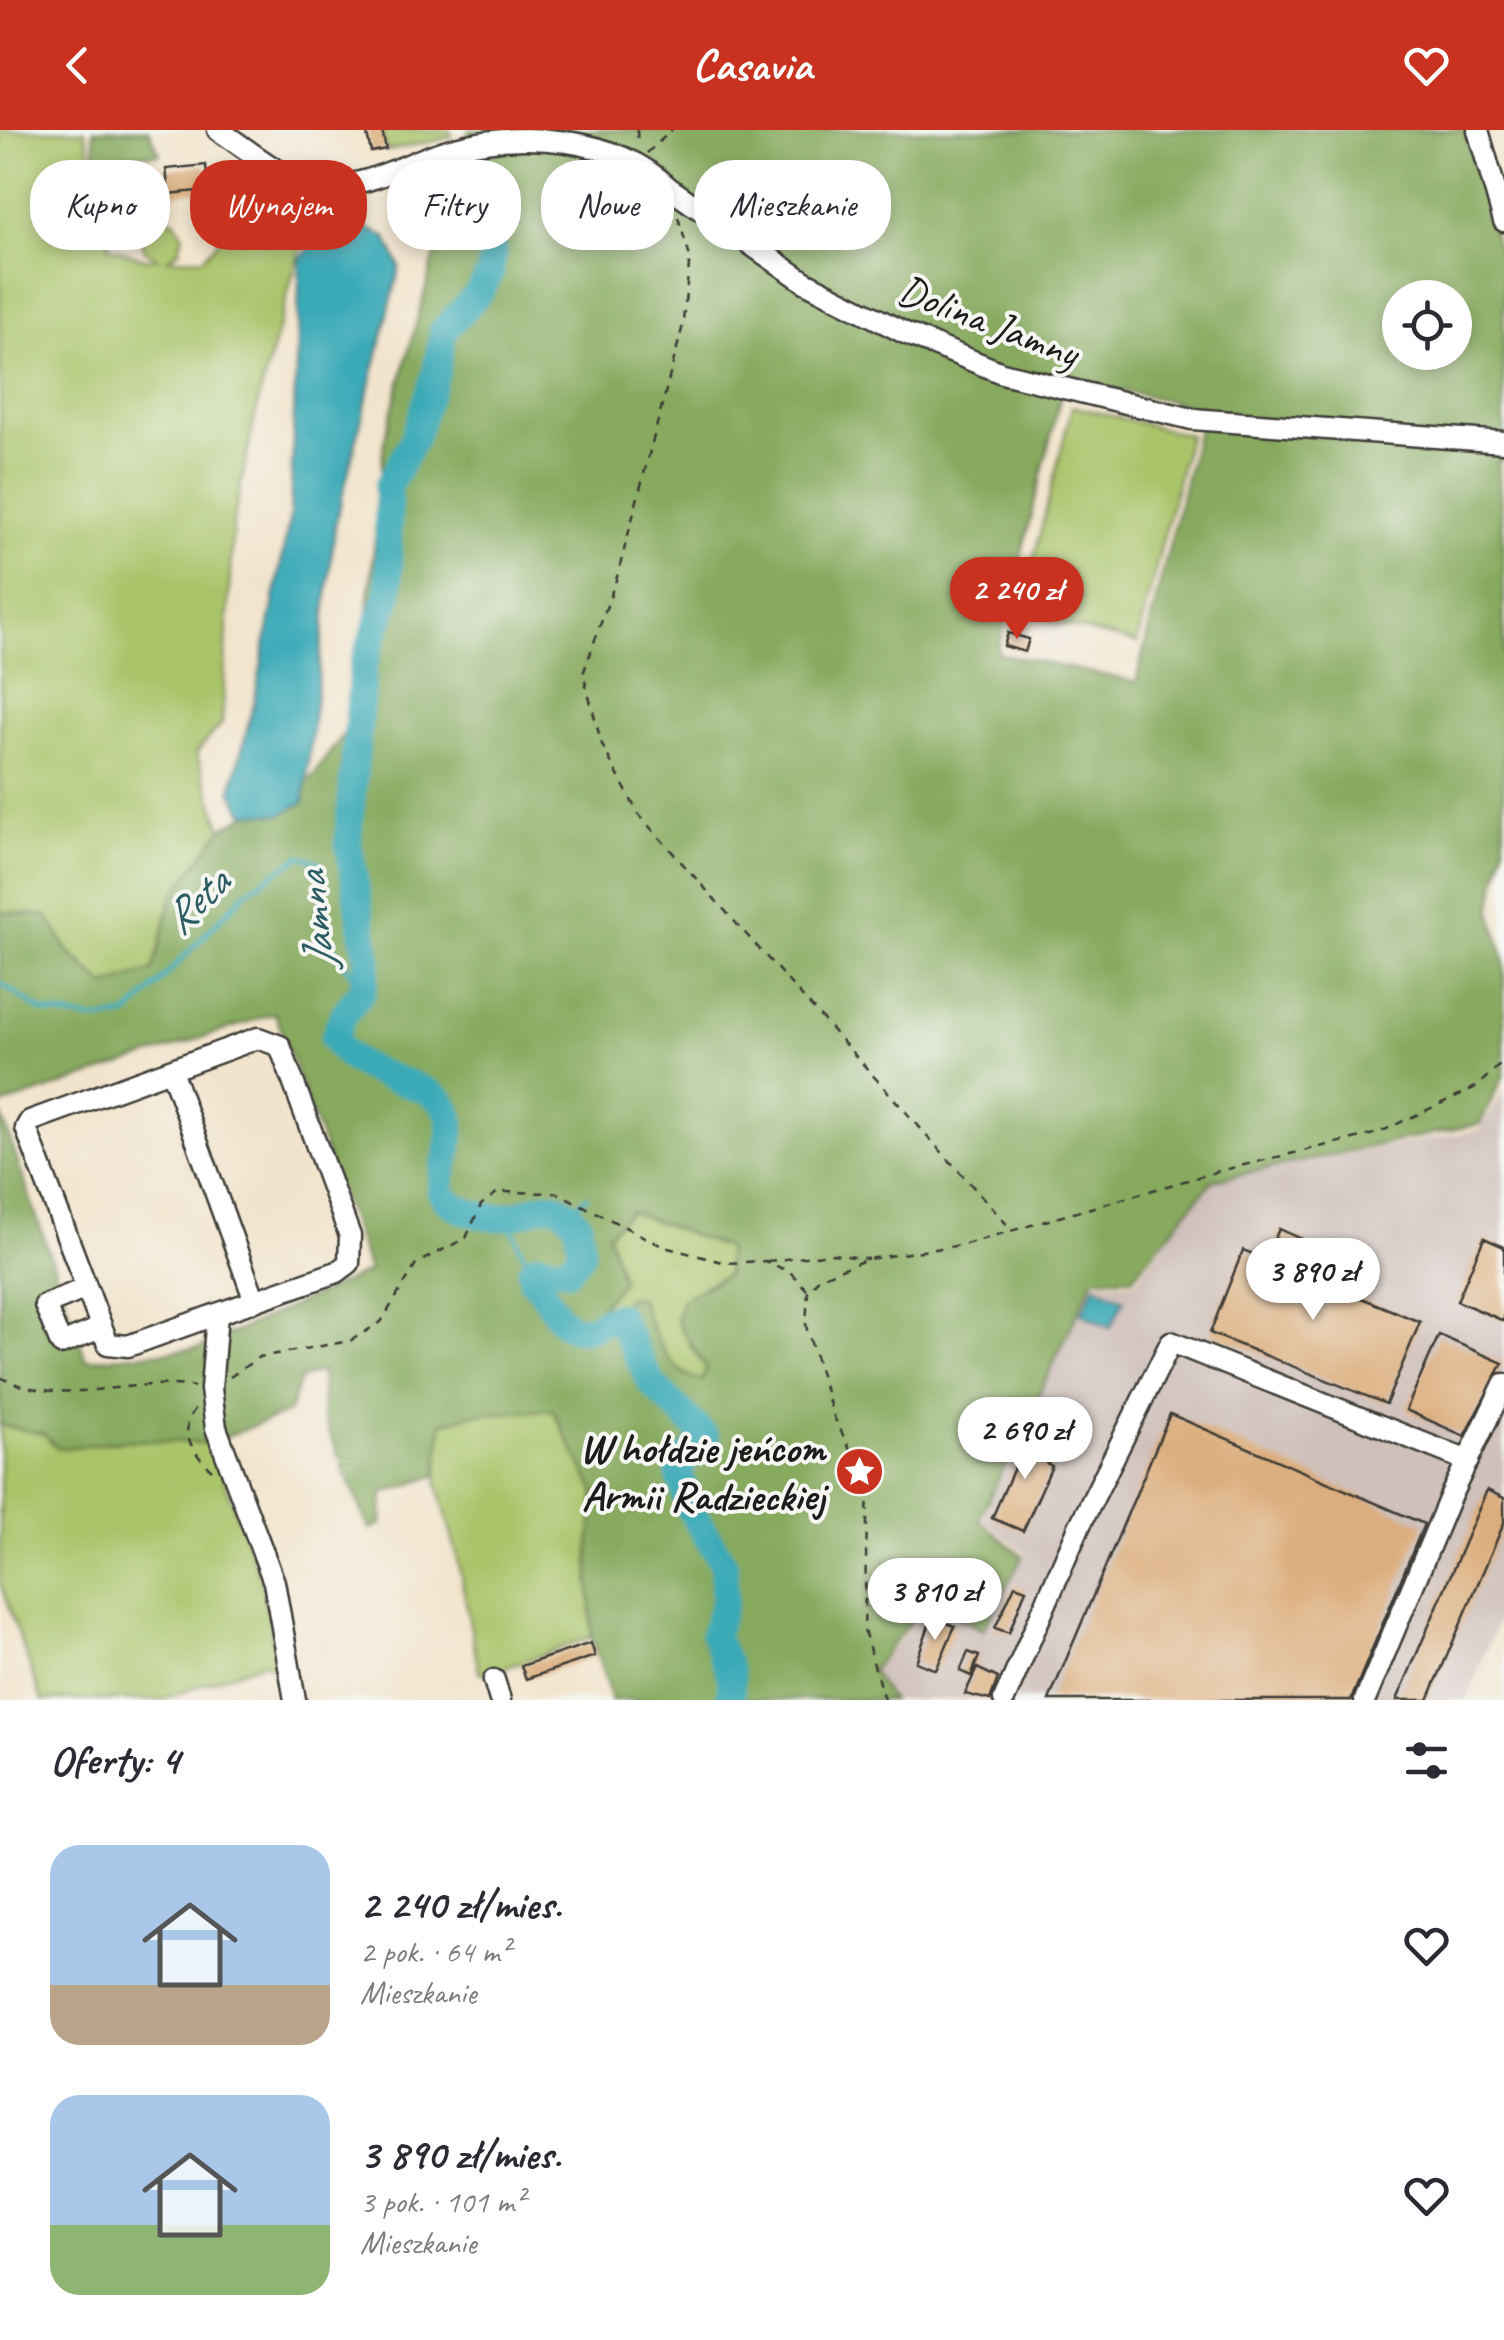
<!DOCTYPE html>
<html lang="pl">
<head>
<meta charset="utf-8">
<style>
	:root { --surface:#fff; --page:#f2f2f3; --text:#2b2b33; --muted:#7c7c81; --accent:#c8321e }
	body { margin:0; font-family:Caveat,sans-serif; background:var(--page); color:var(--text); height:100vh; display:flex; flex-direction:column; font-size:38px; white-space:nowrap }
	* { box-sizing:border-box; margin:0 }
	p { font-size:32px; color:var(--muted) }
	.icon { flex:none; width:55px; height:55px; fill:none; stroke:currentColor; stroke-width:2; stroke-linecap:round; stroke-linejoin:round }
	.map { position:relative; height:1570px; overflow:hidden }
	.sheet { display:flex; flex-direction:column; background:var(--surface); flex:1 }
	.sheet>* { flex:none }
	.guide { position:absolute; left:30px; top:30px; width:1000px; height:90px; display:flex; gap:20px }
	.buttons { position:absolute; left:1382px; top:150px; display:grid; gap:20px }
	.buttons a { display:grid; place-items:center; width:90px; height:90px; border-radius:50%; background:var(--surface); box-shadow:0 5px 15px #0003; font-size:50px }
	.price { position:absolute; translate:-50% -85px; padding:0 22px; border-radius:35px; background:#fff; color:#222; font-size:32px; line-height:65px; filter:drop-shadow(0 2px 5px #0008) }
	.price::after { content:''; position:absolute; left:50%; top:60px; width:30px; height:22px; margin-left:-15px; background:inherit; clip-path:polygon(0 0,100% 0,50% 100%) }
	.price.current { background:var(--accent); color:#fff }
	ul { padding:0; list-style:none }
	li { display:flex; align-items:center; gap:30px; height:250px; padding:0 50px }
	li span { display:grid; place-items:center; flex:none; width:280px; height:200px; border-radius:30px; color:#555 }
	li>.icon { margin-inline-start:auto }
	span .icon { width:120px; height:120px; fill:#fffc; stroke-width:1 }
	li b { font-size:42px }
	h2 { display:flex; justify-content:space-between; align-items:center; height:120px; padding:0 50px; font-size:42px }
	.chip { padding:0 35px; border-radius:40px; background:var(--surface); box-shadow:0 5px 15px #0003; font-size:35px; line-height:90px }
	.chip.current { background:var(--accent); color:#fff }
	header { display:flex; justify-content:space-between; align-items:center; height:130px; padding:0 50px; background:var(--accent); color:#fff; font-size:45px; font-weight:800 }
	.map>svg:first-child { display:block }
	.industrial { fill:#cfc0ba }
	.green { fill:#aac46a; stroke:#637043; stroke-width:2.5 }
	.forest { fill:#87aa5e; stroke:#52633d; stroke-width:2.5; fill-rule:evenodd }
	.water { fill:#3aaab7; stroke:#2b636a; stroke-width:2.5 }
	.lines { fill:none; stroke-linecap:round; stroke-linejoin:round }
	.stream { stroke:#3aaab7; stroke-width:5 }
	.river { stroke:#3aaab7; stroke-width:28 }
	.building { fill:#dcae7d }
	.minor-casing { stroke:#3c3a36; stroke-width:25 }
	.path { stroke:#3c3a36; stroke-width:2.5; stroke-dasharray:8 8; stroke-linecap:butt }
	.minor { stroke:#fff; stroke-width:20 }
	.labels { text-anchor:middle; stroke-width:8; stroke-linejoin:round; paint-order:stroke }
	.street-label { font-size:42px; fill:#1c1c1c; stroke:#f6f6f2 }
	.poi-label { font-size:42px; font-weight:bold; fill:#1c1c1c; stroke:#f6f6f2; text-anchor:end }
	.water-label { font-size:45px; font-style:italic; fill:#2a5c62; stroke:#f6f6f2 }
</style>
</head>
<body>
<header><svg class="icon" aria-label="back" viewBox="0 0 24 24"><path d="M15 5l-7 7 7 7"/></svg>Casavia<svg class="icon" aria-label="heart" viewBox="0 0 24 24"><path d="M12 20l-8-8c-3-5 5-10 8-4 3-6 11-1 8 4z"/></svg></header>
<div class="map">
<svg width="1504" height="1570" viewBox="0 0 1504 1570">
	<rect width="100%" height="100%" fill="#f6f6f2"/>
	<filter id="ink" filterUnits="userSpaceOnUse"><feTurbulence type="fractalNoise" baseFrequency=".01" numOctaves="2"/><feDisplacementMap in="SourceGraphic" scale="20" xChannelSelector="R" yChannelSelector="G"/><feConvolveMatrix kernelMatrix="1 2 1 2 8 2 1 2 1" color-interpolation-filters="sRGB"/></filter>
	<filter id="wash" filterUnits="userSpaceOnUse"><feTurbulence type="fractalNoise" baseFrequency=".0048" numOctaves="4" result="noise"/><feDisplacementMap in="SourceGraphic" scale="40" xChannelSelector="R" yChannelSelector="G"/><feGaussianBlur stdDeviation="2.25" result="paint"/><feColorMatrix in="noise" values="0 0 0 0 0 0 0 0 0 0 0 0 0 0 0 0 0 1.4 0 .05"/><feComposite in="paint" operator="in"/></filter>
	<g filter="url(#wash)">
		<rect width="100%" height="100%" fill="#f2e4cc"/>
		<!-- industrial -->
		<path class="industrial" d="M1504,961V1474L1467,1570H895L873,1541L930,1474L985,1500L1026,1423L983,1390L1028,1286L1095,1151L1133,1153L1213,1049L1479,1000Z"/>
		<!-- green -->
		<path class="green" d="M0,0H85L110,117L144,129L157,128L144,119L140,103L159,86L174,90L183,104L179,120L168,129L203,128L251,74L289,78L305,101L258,272L233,393L222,593L196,623L222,699L172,767L153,840L106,856L69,822L47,786L0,782Z
			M382,0H450L452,7L387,21Z
			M1072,276L1189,305L1137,513L1020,484Z
			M630,1081L726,1118L727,1145L703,1156L689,1214L706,1238L703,1251C665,1244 654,1199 639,1169L616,1178L600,1177L622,1151L608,1104Z
			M553,1280L595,1362L589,1430L592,1507L488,1544L479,1542L457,1425L437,1352L442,1293L473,1284Z
			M0,1295L45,1304L58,1319L126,1310L211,1313L262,1453L279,1540L263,1532L161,1570H42L0,1454Z"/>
		<!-- forest -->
		<path class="forest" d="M93,0H149L160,24L95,26Z
			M469,0H1464L1504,142V330L1498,331L1504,412V716L1491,780L1504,829V945L1480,994L1213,1050L1132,1148H1094L979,1390L1023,1426L983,1500L928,1470L871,1541L892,1570H611L592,1507L589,1430L595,1362L553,1280L473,1284L442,1293L437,1345L383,1364L382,1394L369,1399L323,1288L321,1241L300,1249L289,1282L211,1313L126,1310L58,1319L44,1304L0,1295V981L86,1230L200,1218L369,1141L275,883L0,976V782L47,786L69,823L106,856L153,840L172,767L222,699L312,647L345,602L368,481L384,311ZM1400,168H1455V222H1400ZM1065,249L1203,278L1136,552L997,523ZM630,1081L726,1118L727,1145L681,1170L676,1190L706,1238L702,1251C665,1244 654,1199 640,1169L630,1166L616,1178L600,1177L622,1151L608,1104Z"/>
		<!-- water -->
		<path class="water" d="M367,98L386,107L400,136L335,396L304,672L282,684L244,683L231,661L254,573L290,386L300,128L329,99Z
			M1095,1155L1124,1170L1110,1198L1081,1183Z"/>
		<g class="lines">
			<!-- stream -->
			<path class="stream" d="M0,853L43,882L96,890L128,885L247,761L301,726L319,732L325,807L363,859
				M569,1083L586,1067
				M507,1086L531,1142"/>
			<!-- river -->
			<path class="river" d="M464,24L469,69L493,122L490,143L479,163L443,201L436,243L414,308L388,357L389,463L363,535L348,711L368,830L363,859L342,887L334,909C364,960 446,944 451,992C454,1015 440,1039 441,1062C452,1081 489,1091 511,1086C545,1078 551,1061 579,1095L581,1123L567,1140L538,1135L531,1142L533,1151C552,1164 555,1203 586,1198C598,1197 605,1187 618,1186L651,1253L705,1306L707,1314L683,1330L679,1343L690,1379L724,1434V1472L714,1504L731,1546V1570"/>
		</g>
		<g id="blocks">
			<!-- building -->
			<path class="building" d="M366,0H382L386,19L371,22Z
				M206,35L208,60L169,64L166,39Z
				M1008,503L1029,509L1025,522L1004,516Z
				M1279,1099L1306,1111L1293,1140L1420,1192L1386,1274L1210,1203L1243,1120L1266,1129Z
				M1484,1108L1504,1117V1191L1457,1171Z
				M1439,1205L1503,1233L1464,1306L1406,1280Z
				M1170,1284L1424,1394L1351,1570H1049Z
				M1023,1301L1054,1315L1046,1333L1052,1336L1023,1401L992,1388L1021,1322L1015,1319Z
				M1487,1360L1504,1368V1393L1428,1570H1397Z
				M1015,1455L1026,1459L1009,1503L995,1498Z
				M932,1487L955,1496L936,1540L916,1532Z
				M591,1513L595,1526L526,1549L521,1536Z
				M968,1522L979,1526L971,1546L960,1541Z
				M977,1538L998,1548L990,1570L965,1564Z"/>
		</g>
	</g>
	<g filter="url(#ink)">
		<use href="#blocks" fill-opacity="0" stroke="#3c3a36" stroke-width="2.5"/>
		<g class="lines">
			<defs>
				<path id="minor" d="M218,0C248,19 282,51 318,55C365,61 408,31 451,19C522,0 615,6 669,58L805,152L905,203L1002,243L1192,289L1504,312
					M1478,0L1504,91
					M171,940L255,1171
					M84,1159L45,1175L61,1214L98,1199
					M217,1184L337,1142L349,1133L350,1106L280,916L258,908L30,991L26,998L108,1214L128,1216L217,1184L211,1259L216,1298L274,1452L295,1570
					M494,1550L500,1570
					M1004,1570L1079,1397L1171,1212L1468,1331
					M1365,1570L1450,1367L1504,1254"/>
			</defs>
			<!-- minor casing -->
			<use href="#minor" class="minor-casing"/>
			<!-- path -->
			<path class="path" d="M637,0L638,16
				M647,23L672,0
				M678,87L690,127L682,199L617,447L583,544L602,615L639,685L1011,1099
				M767,1131L833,1124L868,1129
				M0,1247C63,1279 128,1246 194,1257
				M230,1247L259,1227L350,1211L381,1192L417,1133L466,1108L481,1075L498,1062L558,1063L664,1117L726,1133L765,1131L790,1142L808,1161
				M195,1279C177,1302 194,1324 212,1340
				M884,1570L864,1500L868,1356L833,1285L806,1196L808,1161L820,1147L868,1129L962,1115L1219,1041L1378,1003L1476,957L1504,931"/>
			<!-- minor -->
			<use href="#minor" class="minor"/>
		</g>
	</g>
	<!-- icons -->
	<defs>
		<symbol id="sight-disc" viewBox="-11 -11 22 22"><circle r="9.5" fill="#c8321e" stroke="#f6f6f2"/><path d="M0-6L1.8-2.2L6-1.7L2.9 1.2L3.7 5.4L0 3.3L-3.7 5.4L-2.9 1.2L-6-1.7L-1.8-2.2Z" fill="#fff"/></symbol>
	</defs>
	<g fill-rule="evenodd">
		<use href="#sight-disc" x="832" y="1314" width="55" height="55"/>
	</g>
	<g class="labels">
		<!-- street labels -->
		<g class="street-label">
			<text transform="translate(989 190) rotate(21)" y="15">Dolina Jamny</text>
		</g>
		<!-- poi labels -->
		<g class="poi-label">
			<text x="825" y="1332">W hołdzie jeńcom<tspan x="825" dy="48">Armii Radzieckiej</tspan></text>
		</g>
		<!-- water labels -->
		<g class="water-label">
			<text transform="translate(195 770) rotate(-44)" y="16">Reta</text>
			<text transform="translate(314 791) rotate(-96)" y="16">Jamna</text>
		</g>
	</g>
</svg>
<div class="buttons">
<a><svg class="icon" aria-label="locate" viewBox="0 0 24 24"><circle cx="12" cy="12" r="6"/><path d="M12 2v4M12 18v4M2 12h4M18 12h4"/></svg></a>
</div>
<b class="price current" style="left:1017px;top:512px">2 240 zł</b>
<b class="price" style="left:1313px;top:1193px">3 890 zł</b>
<b class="price" style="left:1025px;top:1352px">2 690 zł</b>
<b class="price" style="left:935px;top:1513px">3 810 zł</b>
<div class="guide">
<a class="chip">Kupno</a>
<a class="chip current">Wynajem</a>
<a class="chip">Filtry</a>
<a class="chip">Nowe</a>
<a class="chip">Mieszkanie</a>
</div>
</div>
<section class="sheet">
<h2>Oferty: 4<svg class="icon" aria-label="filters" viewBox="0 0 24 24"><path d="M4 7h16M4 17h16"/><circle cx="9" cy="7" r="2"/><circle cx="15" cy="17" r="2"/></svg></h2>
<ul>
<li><span style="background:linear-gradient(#a9c7e8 70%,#b9a48a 0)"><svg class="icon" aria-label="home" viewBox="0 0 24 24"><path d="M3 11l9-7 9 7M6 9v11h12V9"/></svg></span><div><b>2 240 zł/mies.</b><p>2 pok. · 64 m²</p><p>Mieszkanie</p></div><svg class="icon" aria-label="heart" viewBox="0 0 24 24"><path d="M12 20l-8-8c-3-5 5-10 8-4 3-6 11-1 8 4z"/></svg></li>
<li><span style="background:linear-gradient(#a9c7e8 65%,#8fb573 0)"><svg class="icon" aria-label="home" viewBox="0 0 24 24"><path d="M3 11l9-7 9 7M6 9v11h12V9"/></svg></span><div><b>3 890 zł/mies.</b><p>3 pok. · 101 m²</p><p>Mieszkanie</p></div><svg class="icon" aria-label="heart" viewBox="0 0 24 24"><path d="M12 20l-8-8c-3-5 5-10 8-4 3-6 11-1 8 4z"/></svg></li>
</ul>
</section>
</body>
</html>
